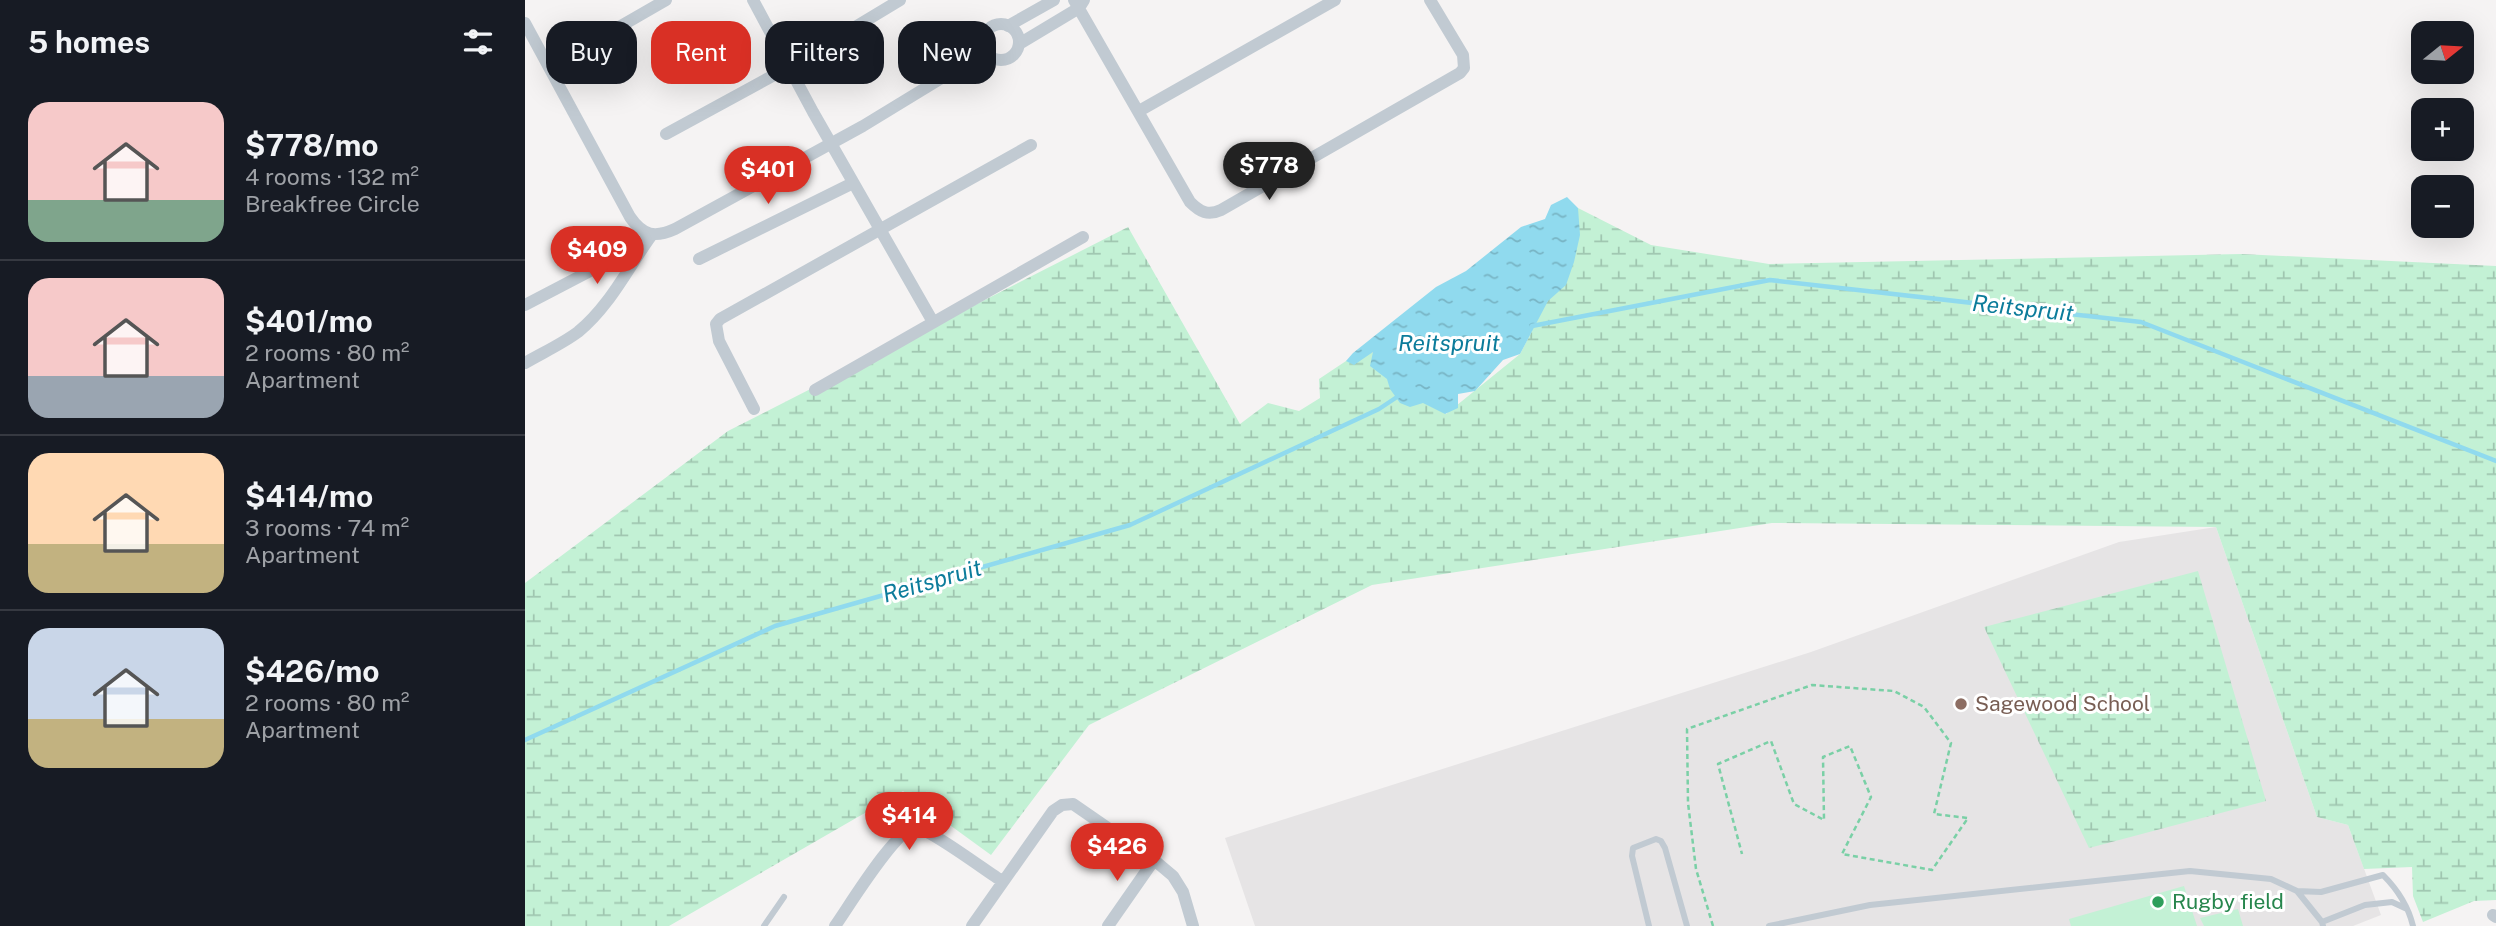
<!DOCTYPE html>
<html lang="en">
<head>
<meta charset="utf-8">
<style>
	:root { --surface:#171b24; --page:#20242c; --text:#f1f3f6; --muted:#9ea1a6; --line:#363941; --accent:#d93025 }
	body { margin:0; font-family:"Public Sans",sans-serif; background:var(--page); color:var(--text); height:100vh; display:flex; flex-direction:column; font-size:26px; white-space:nowrap }
	* { box-sizing:border-box; margin:0 }
	p { font-size:23px; color:var(--muted) }
	.icon { flex:none; width:38px; height:38px; fill:none; stroke:currentColor; stroke-width:2; stroke-linecap:round; stroke-linejoin:round }
	.map { position:relative; flex:1; overflow:hidden }
	.drawer { display:flex; flex-direction:column; background:var(--surface); width:525px }
	.drawer>* { flex:none }
	.guide { position:absolute; left:21px; top:21px; width:665px; height:63px; display:flex; gap:14px }
	.needle { width:46px; rotate:72deg }
	.fabs { position:absolute; left:1886px; top:21px; display:grid; gap:14px }
	.fabs a { display:grid; place-items:center; width:63px; height:63px; border-radius:14px; background:var(--surface); box-shadow:0 7px 28px #0002; font-size:35px }
	.price { position:absolute; translate:-50% -60px; padding:0 16px; border-radius:24px; background:var(--accent); color:#fff; font-size:23px; line-height:46px; filter:drop-shadow(0 2px 4px #0008) }
	.price::after { content:''; position:absolute; left:50%; top:42px; width:21px; height:16px; margin-left:-10px; background:inherit; clip-path:polygon(0 0,100% 0,50% 100%) }
	.price.selected { background:#222; color:#fff }
	ul { padding:0; list-style:none }
	li { display:flex; align-items:center; gap:21px; height:175px; padding:0 28px }
	li+li { border-top:2px solid var(--line) }
	li span { display:grid; place-items:center; flex:none; width:196px; height:140px; border-radius:21px; color:#555 }
	li>.icon { margin-inline-start:auto }
	span .icon { width:84px; height:84px; fill:#fffc; stroke-width:1 }
	li b { font-size:30px }
	h2 { display:flex; justify-content:space-between; align-items:center; height:84px; padding:0 28px; font-size:30px }
	.tag { padding:0 24px; border-radius:21px; background:var(--surface); box-shadow:0 7px 28px #0002; font-size:24px; line-height:63px }
	.tag.selected { background:var(--accent); color:#fff }
	main { display:flex; flex:1; min-height:0 }
	.map>svg:first-child { display:block }
	.education { fill:#e6e4e5 }
	.wetland { fill:url(#wetland-marsh) }
	.garden { fill:#c3f1d5 }
	.water { fill:url(#water-ripples) }
	.lines { fill:none; stroke-linecap:round; stroke-linejoin:round }
	.stream { stroke:#90daee; stroke-width:4.5 }
	.path { stroke:#7ad0a6; stroke-width:2.5; stroke-dasharray:5 3.5; stroke-linecap:butt }
	.lane { stroke:#c1cad2; stroke-width:6 }
	.street { stroke:#c1cad2; stroke-width:12 }
	.education-dot { fill:#8d6e63; stroke:#fff; stroke-width:2.5 }
	.leisure-dot { fill:#2e9e5b; stroke:#fff; stroke-width:2.5 }
	.labels { text-anchor:middle; stroke-width:6; stroke-linejoin:round; paint-order:stroke }
	.education-label { font-size:21px; fill:#785e54; stroke:#fff; text-anchor:start }
	.leisure-label { font-size:21px; fill:#27864d; stroke:#fff; text-anchor:start }
	.water-label { font-size:23px; font-style:italic; fill:#0c7c9b; stroke:#fff }
</style>
</head>
<body>
<main>
<section class="drawer">
<h2>5 homes<svg class="icon" aria-label="filters" viewBox="0 0 24 24"><path d="M4 7h16M4 17h16"/><circle cx="9" cy="7" r="2"/><circle cx="15" cy="17" r="2"/></svg></h2>
<ul>
<li><span style="background:linear-gradient(#f6c9c9 70%,#7fa58c 0)"><svg class="icon" aria-label="home" viewBox="0 0 24 24"><path d="M3 11l9-7 9 7M6 9v11h12V9"/></svg></span><div><b>$778/mo</b><p>4 rooms · 132 m²</p><p>Breakfree Circle</p></div></li>
<li><span style="background:linear-gradient(#f6c9c9 70%,#9aa5b1 0)"><svg class="icon" aria-label="home" viewBox="0 0 24 24"><path d="M3 11l9-7 9 7M6 9v11h12V9"/></svg></span><div><b>$401/mo</b><p>2 rooms · 80 m²</p><p>Apartment</p></div></li>
<li><span style="background:linear-gradient(#ffd9b3 65%,#c2b280 0)"><svg class="icon" aria-label="home" viewBox="0 0 24 24"><path d="M3 11l9-7 9 7M6 9v11h12V9"/></svg></span><div><b>$414/mo</b><p>3 rooms · 74 m²</p><p>Apartment</p></div></li>
<li><span style="background:linear-gradient(#c9d6e8 65%,#c2b280 0)"><svg class="icon" aria-label="home" viewBox="0 0 24 24"><path d="M3 11l9-7 9 7M6 9v11h12V9"/></svg></span><div><b>$426/mo</b><p>2 rooms · 80 m²</p><p>Apartment</p></div></li>
</ul>
</section>
<div class="map">
<svg width="1971" height="926" viewBox="0 0 1971 926">
	<defs>
		<pattern id="wetland-marsh" width="20" height="14" patternUnits="userSpaceOnUse" patternTransform="scale(1.75)"><rect width="20" height="14" fill="#c3f1d5"/><path d="M1 5h8M5 5V1M11 12h8M15 12V8" fill="none" stroke="#a0c6b0"/></pattern>
		<pattern id="water-ripples" width="26" height="14" patternUnits="userSpaceOnUse" patternTransform="scale(1.75)"><rect width="26" height="14" fill="#90daee"/><path d="M2 4q2-2 4 0t4 0M15 11q2-2 4 0t4 0" fill="none" stroke="#78b4c4"/></pattern>
	</defs>
	<rect width="100%" height="100%" fill="#f5f3f3"/>
	<!-- education -->
	<path class="education" d="M1691,527L1792,817L1823,825L1856,915L1828,926H730L700,838L1286,652L1594,542Z"/>
	<!-- wetland -->
	<path class="wetland" d="M1053,208L1126,245L1244,264L1716,254L1971,266V900L1949,901L1898,922L1888,896L1887,867L1839,869L1823,825L1792,817L1691,527L1247,523L847,585L564,725L466,855L378,791L144,926H0V583L203,431L603,227L715,424L743,403L774,411L795,398L794,379L821,361L849,352L921,414L995,354L1006,333Z
		M1673,571L1741,801L1564,848L1459,627Z"/>
	<!-- garden -->
	<path class="garden" d="M1659,886L1672,926H1546L1544,919Z
		M1713,909L1718,926H1679L1675,918Z"/>
	<!-- water -->
	<path class="water" d="M1042,197L1053,208L1055,235L1049,262L1041,285L1023,301L995,354L978,360L950,391L933,394V408L920,414L898,403L885,407L875,403L865,389L862,379L845,366L848,352L829,365L821,361L828,353L911,287L941,271L996,227L1020,219L1026,205Z"/>
	<g class="lines">
		<!-- stream -->
		<path class="stream" d="M1007,326L1245,280L1616,322L1971,461
			M0,740L250,626L605,525L854,409L875,395"/>
		<!-- path -->
		<path class="path" d="M1188,926L1171,869L1163,803L1162,729L1287,685L1369,691L1399,707L1426,743L1409,814L1443,818L1407,870L1317,854L1346,797L1325,746L1298,757L1299,820L1269,804L1246,741L1193,764L1217,854"/>
		<!-- lane -->
		<path class="lane" d="M1772,891L1796,892L1858,875C1873,890 1883,905 1888,926
			M239,926L259,897
			M1124,926L1107,856L1108,848L1131,839L1136,841L1140,848L1162,926
			M1244,926L1345,905L1665,871L1746,879L1772,891L1797,922
			M1798,926L1797,922L1840,905L1867,902L1882,909"/>
		<!-- street -->
		<path class="street" d="M228,0L288,112L408,322
			M549,0L665,202C675,212 683,216 696,210L935,73L939,68L938,55L905,0
			M0,23L105,217C118,236 130,238 150,229L338,126L461,51
			M458 42a18 18 0 1 1 36 0a18 18 0 1 1-36 0Z
			M483,26L529,0
			M82,34L141,0
			M494,44L554,8L559,0
			M614,111L810,0
			M141,134L264,67L375,0
			M174,259L328,183
			M0,305L92,257L119,240
			M0,363C17,353 37,344 53,332C84,307 103,268 126,236
			M290,390L558,237
			M229,409L194,341L191,324L195,319L506,145
			M1968,915L1971,917
			M310,926C323,908 371,828 390,828C403,827 462,872 477,881
			M447,926L528,811L537,805L548,804L629,860L648,876L658,892L668,926
			M583,926L629,860"/>
	</g>
	<!-- markers -->
	<circle class="education-dot" cx="1436" cy="704" r="7"/>
	<circle class="leisure-dot" cx="1633" cy="902" r="7"/>
	<g class="labels">
		<!-- education labels -->
		<g class="education-label">
			<text x="1450" y="711">Sagewood School</text>
		</g>
		<!-- leisure labels -->
		<g class="leisure-label">
			<text x="1647" y="909">Rugby field</text>
		</g>
		<!-- water labels -->
		<g class="water-label">
			<text transform="translate(1498 308) rotate(6)" y="8">Reitspruit</text>
			<text x="924" y="351">Reitspruit</text>
			<text transform="translate(407 581) rotate(-16)" y="8">Reitspruit</text>
		</g>
	</g>
</svg>
<div class="fabs">
<a><svg class="needle" viewBox="-14 -14 28 28"><path d="M0-13l5 13h-10z" fill="#e53935"/><path d="M0 13l5-13h-10z" fill="#9ea1a6"/></svg></a>
<a>+</a>
<a>−</a>
</div>
<b class="price selected" style="left:744px;top:202px">$778</b>
<b class="price" style="left:243px;top:206px">$401</b>
<b class="price" style="left:72px;top:286px">$409</b>
<b class="price" style="left:384px;top:852px">$414</b>
<b class="price" style="left:592px;top:883px">$426</b>
<div class="guide">
<a class="tag">Buy</a>
<a class="tag selected">Rent</a>
<a class="tag">Filters</a>
<a class="tag">New</a>
</div>
</div>
</main>
</body>
</html>
